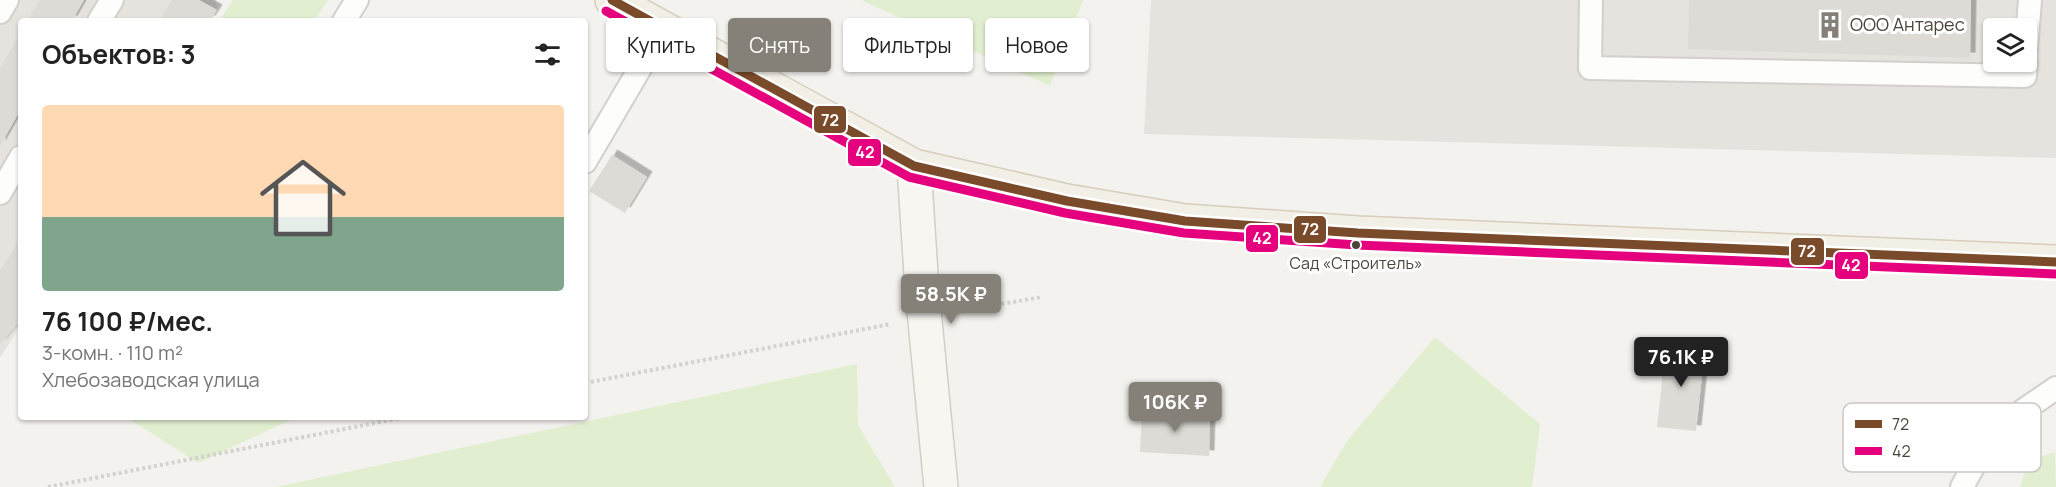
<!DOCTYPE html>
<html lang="ru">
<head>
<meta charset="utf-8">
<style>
	:root { --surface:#fff; --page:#f6f6f6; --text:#222; --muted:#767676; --accent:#868178 }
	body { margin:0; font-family:Manrope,sans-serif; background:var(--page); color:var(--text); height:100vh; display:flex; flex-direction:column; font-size:22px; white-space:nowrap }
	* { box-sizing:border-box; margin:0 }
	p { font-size:20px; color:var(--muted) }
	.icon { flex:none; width:33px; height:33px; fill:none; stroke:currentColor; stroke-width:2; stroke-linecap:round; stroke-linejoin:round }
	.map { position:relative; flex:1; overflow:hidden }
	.drawer { position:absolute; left:18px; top:18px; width:570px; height:402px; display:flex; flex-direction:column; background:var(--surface); border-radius:6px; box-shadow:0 2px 4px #0004 }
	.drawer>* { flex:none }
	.top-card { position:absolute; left:606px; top:18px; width:570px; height:54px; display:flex; gap:12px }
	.controls { position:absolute; left:1983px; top:18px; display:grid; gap:12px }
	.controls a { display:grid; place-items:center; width:54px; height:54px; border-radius:6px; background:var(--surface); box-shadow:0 2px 4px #0004; font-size:30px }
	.price { position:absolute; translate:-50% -51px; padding:0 14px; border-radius:6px; background:var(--accent); color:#fff; font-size:20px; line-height:39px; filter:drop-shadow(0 2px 3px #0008) }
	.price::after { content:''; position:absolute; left:50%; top:36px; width:18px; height:14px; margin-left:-9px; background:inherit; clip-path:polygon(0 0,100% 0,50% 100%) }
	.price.selected { background:#222; color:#fff }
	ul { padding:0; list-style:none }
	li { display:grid; align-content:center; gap:12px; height:318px; padding:0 24px }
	li span { display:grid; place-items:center; height:186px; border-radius:6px; color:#555 }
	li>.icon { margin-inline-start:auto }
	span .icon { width:108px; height:108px; fill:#fffc; stroke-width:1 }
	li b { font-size:26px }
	h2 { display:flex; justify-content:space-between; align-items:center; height:72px; padding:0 24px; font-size:26px }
	.chip { padding:0 21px; border-radius:6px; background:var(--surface); box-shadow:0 2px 4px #0004; font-size:21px; line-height:54px }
	.chip.selected { background:var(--accent); color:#fff }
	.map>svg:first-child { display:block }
	.industrial { fill:#e6e2de; fill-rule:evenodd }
	.green { fill:#e1eecf }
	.building { fill:#dedbd6; filter:url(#shadow) }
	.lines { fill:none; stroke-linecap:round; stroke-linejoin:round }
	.lane-casing { stroke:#d2d0cb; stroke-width:26 }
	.secondary-casing { stroke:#d3cfc5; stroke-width:36 }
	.primary-casing { stroke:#d6cebb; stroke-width:36 }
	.path { stroke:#d3d2cc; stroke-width:4; stroke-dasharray:3 3; stroke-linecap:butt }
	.lane { stroke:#fdfdfc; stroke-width:22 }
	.secondary { stroke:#f7f6f1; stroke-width:33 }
	.primary { stroke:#f2efe6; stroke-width:33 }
	.bus-1-casing { stroke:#fff; stroke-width:14 }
	.bus-2-casing { stroke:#fff; stroke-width:14 }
	.bus-1 { stroke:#7a4b2a; stroke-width:9 }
	.bus-2 { stroke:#e5007d; stroke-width:9 }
	.bus-dot { fill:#4b4439; stroke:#fff; stroke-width:2 }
	.labels { text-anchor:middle; stroke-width:6; stroke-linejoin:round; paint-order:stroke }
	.bus-label { font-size:16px; fill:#4b4439; stroke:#fff }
	.poi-label { font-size:18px; fill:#4b4439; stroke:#fff; text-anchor:start }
	.key { fill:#fff; stroke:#c9c7c4; stroke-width:1.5 }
	.key-label { font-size:16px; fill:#4b4439 }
	.line-badge { stroke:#fff; stroke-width:2 }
	.badge-label { font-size:16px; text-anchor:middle; font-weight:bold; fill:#fff }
</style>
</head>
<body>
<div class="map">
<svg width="2056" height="487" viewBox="0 0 2056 487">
	<defs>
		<filter id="shadow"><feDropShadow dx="5.5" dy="-5.5" stdDeviation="0" flood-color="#0004"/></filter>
	</defs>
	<rect width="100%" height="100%" fill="#f4f2ee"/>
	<!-- industrial -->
	<path class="industrial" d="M0,0H216L217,10L210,21H21V324L0,358Z
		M1151,0H2056V158L1144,134ZM1994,28H2026V62H1994Z"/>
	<!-- green -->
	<path class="green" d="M233,0H328L314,21H219Z
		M861,0H1083L1050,86Z
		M1435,337L1540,424L1532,487H1320L1347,441Z
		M857,364L858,425L895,487H276Z
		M126,417H297L198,463Z
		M2055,452L2056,487H2020L2029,461Z"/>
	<!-- building -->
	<path class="building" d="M40,0H84L72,21H27Z
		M172,0H199L217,10L210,21H159Z
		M1689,0H1971L1970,58L1688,49Z
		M21,32V109L0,146V68Z
		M612,155L647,177L625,213L589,191Z
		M21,237V320L0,345V271Z
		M1666,344L1705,348L1696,431L1657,427Z
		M1142,410L1210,413L1209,456L1140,452Z"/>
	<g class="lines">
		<defs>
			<path id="lane" d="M1591,0L1590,68L2025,76L2026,62
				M0,12L7,0
				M99,21L112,0
				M344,21L357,0
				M2026,50L2030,0
				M585,162L663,29
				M0,193L21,157
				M1962,487L1992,432L2056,388"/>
			<path id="secondary" d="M914,166L922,290L941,487"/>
			<path id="primary" d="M612,0L914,166L1067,201L1185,221L1358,233L2056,262"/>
		</defs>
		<!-- lane casing -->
		<use href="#lane" class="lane-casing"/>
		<!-- secondary casing -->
		<use href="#secondary" class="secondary-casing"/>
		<!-- primary casing -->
		<use href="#primary" class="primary-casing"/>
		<!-- path -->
		<path class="path" d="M960,311L1042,297
			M585,383L891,324
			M48,487L406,417"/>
		<!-- lane -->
		<use href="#lane" class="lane"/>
		<!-- secondary -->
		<use href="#secondary" class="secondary"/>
		<!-- primary -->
		<use href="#primary" class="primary"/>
		<defs>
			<path id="bus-1" d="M612,0L914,166L1067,201L1185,221L1358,233L2056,262"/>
			<path id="bus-2" d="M606,11L909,177L1065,213L1184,233L1357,245L2056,274"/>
		</defs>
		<!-- bus-1 casing -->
		<use href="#bus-1" class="bus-1-casing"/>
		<!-- bus-2 casing -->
		<use href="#bus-2" class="bus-2-casing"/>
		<!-- bus-1 -->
		<use href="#bus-1" class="bus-1"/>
		<!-- bus-2 -->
		<use href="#bus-2" class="bus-2"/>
	</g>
	<!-- icons -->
	<defs>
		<symbol id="building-bare" viewBox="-9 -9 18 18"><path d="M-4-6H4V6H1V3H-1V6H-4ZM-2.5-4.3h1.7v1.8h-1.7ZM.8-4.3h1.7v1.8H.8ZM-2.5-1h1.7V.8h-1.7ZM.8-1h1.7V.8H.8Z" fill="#868178" stroke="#fff" stroke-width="2.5" paint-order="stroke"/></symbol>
	</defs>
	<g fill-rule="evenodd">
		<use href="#building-bare" x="1811" y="6" width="38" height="38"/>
	</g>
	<!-- markers -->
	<circle class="bus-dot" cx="1356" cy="245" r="5"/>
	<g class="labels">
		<!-- bus labels -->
		<g class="bus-label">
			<text x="1356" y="269">Сад «Строитель»</text>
		</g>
		<!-- poi labels -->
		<g class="poi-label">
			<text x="1850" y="31">ООО Антарес</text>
		</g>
	</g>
	<!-- legend -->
	<rect x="1843" y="403" width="198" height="69" rx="9" class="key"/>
	<rect x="1855" y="420" width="27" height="8" fill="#7a4b2a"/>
	<rect x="1855" y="447" width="27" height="8" fill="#e5007d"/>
	<g class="key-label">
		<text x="1892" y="430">72</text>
		<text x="1892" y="457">42</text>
	</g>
	<g class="line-badge">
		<rect x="813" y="105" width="34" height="29" rx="6" fill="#7a4b2a"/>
		<rect x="847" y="138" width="35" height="29" rx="6" fill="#e5007d"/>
		<rect x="1293" y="215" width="34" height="29" rx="6" fill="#7a4b2a"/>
		<rect x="1245" y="224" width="34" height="29" rx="6" fill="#e5007d"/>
		<rect x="1790" y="237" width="35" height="29" rx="6" fill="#7a4b2a"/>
		<rect x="1834" y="251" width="35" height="29" rx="6" fill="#e5007d"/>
	</g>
	<g class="badge-label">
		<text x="830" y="126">72</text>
		<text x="865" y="158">42</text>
		<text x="1310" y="235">72</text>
		<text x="1262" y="244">42</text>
		<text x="1807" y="257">72</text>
		<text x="1851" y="271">42</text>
	</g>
</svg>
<div class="controls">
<a><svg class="icon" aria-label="layers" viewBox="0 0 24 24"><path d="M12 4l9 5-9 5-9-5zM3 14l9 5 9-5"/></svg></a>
</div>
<b class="price" style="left:951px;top:325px">58.5K ₽</b>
<b class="price selected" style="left:1681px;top:388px">76.1K ₽</b>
<b class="price" style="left:1175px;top:433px">106K ₽</b>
<div class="top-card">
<a class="chip">Купить</a>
<a class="chip selected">Снять</a>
<a class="chip">Фильтры</a>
<a class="chip">Новое</a>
</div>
<section class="drawer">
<h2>Объектов: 3<svg class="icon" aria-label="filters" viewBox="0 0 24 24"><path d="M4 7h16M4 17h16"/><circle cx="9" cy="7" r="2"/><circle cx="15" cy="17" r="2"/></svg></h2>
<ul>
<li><span style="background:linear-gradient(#ffd9b3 60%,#7fa58c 0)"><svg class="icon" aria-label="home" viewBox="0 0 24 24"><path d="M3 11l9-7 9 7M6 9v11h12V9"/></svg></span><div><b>76 100 ₽/мес.</b><p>3-комн. · 110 m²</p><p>Хлебозаводская улица</p></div></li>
</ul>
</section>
</div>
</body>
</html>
